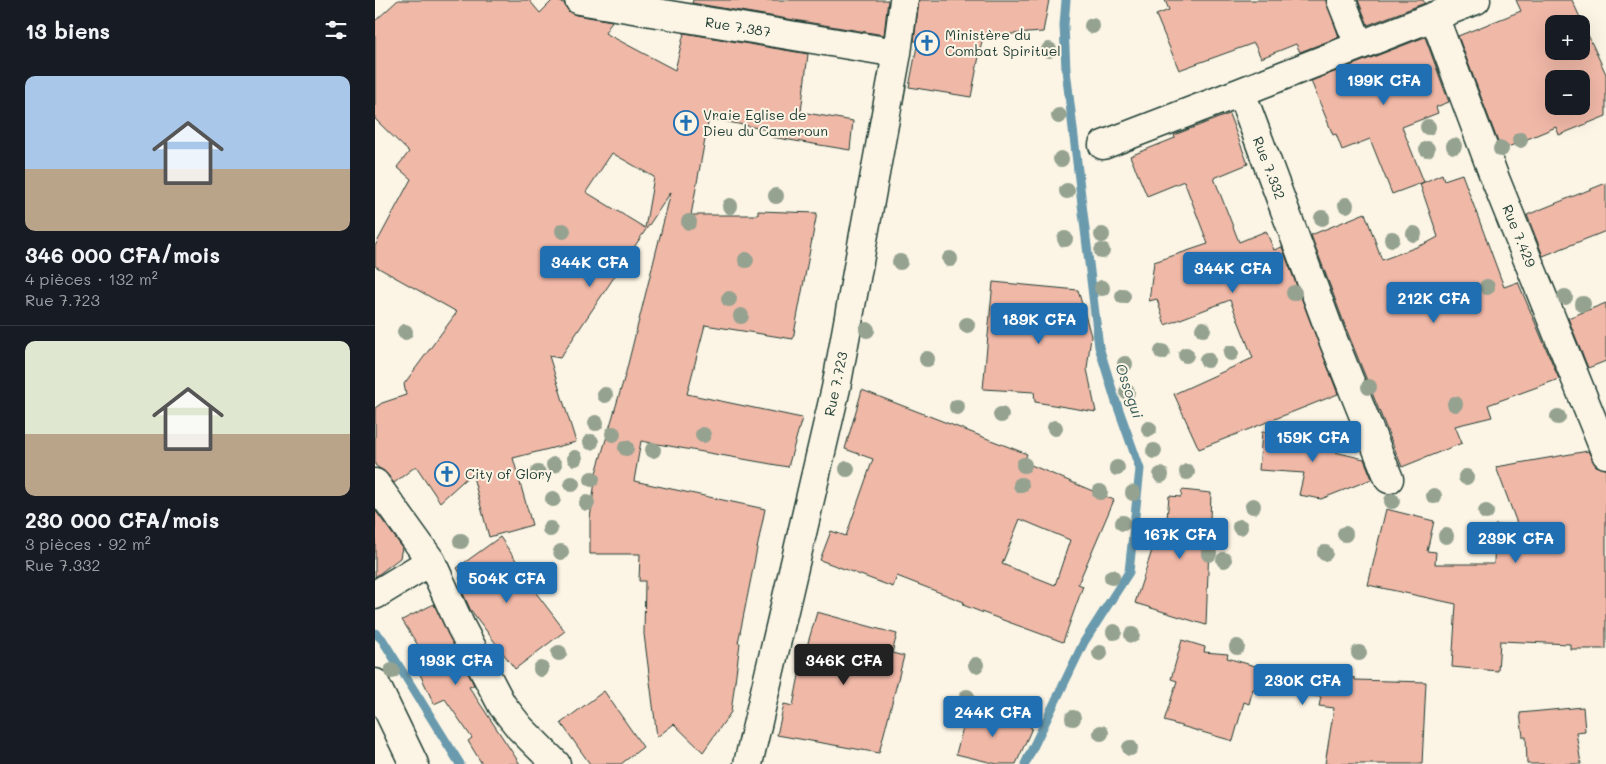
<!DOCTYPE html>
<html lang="fr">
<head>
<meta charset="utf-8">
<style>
	:root { --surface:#171b24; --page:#20242c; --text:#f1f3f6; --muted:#9ea1a6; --line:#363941; --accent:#1f6fb2 }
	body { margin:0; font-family:Mali,sans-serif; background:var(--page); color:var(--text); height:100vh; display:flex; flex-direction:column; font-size:19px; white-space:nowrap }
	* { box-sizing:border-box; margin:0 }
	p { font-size:16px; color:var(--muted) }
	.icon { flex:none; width:28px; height:28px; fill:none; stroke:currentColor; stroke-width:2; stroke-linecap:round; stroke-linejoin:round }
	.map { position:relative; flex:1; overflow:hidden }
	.drawer { display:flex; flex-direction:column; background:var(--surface); width:375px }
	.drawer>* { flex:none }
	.controls { position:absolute; left:1170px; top:15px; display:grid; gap:10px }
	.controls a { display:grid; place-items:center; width:45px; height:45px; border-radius:10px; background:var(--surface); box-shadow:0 5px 20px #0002; font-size:25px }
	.price { position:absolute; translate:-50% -42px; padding:0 11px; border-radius:5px; background:var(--accent); color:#fff; font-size:16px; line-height:32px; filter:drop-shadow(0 1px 2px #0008) }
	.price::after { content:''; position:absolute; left:50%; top:30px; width:15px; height:11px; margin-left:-8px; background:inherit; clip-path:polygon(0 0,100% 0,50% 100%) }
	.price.current { background:#222; color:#fff }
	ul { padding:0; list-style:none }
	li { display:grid; align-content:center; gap:10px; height:265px; padding:0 25px }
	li+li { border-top:1px solid var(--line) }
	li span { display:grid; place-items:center; height:155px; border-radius:10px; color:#555 }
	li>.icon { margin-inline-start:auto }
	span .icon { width:90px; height:90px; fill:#fffc; stroke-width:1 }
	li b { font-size:21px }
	h2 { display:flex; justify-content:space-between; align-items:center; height:60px; padding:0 25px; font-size:21px }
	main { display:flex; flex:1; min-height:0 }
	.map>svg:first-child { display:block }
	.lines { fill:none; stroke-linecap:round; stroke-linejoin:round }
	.stream { stroke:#6a9aad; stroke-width:9 }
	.building { fill:#f0b8a7; stroke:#1f3d34; fill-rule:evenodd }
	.minor-casing { stroke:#1f3d34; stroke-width:31 }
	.minor { stroke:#fcf5e5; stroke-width:28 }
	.tree { fill:#95a290 }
	.labels { text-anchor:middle; stroke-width:4; stroke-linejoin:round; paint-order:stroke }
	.street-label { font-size:14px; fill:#1f3d34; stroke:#fcf5e5 }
	.poi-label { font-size:14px; fill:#1f3d34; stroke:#fcf5e5; text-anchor:start }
	.water-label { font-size:15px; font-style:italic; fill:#385c5c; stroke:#fcf5e5 }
</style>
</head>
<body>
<main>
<section class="drawer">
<h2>13 biens<svg class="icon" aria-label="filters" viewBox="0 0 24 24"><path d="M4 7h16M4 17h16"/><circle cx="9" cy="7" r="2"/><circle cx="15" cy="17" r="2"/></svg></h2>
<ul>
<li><span style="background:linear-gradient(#a9c7e8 60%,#b9a48a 0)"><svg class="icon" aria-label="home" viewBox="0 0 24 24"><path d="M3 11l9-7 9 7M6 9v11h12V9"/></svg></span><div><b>346 000 CFA/mois</b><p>4 pièces · 132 m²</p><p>Rue 7.723</p></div></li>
<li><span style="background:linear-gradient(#dfe7d0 60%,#b9a48a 0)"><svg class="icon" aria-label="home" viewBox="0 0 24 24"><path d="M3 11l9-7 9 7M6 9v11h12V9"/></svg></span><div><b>230 000 CFA/mois</b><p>3 pièces · 92 m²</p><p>Rue 7.332</p></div></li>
</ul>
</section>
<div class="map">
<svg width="1231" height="764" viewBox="0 0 1231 764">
	<rect width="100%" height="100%" fill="#fcf5e5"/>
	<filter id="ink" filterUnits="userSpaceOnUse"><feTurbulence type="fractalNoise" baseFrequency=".02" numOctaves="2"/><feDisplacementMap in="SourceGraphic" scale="10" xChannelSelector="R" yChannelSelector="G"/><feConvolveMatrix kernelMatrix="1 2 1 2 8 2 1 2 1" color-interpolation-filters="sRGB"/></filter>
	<g filter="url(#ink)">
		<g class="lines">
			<!-- stream -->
			<path class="stream" d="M0,633L7,639L85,764
				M650,764L709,642L754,572L765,469L740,399L724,347L691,70L689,25L691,0"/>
		</g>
		<!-- building -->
		<path class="building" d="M23,0H154L165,13L178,0L189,3L194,12L201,15L237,21L230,33L300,70L309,33L433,54L426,112L478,121L475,150L396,137L397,131L334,118L316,215H383V211L442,213L418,339L330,325L312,394L427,418L413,467L266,441L259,481L390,509L363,643H365L356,712L328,752L299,724L282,737L269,634L270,581H264L265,554H215V519L221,473L251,372L296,192L185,358L174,356L201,442L138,458L157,525L114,537L97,473L65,502L41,466L19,483L12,474L0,465V408L7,403L31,395L29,384L82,312L0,266V246L36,179L22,167L34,152L0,119V21ZM237,153L279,177L270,228L211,192Z
			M318,0H513L509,35L317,3Z
			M544,0H674L668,32L608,36L596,97L534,87L543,41H539Z
			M790,0H951L964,37L925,52L921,44L886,58L879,43L804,70L781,15L794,10Z
			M983,0H1048L1050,3L993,25Z
			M1141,0H1197L1231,74V116L1184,135L1181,127L1126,150L1083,36L1146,11ZM1179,24H1206V51H1179ZM1179,79H1206V106H1179Z
			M1050,37L1074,102L1061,107L1063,113L1027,127L1049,182L1017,194L995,139L967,150L961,134L958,135L936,81Z
			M854,114L873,164L839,178L864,242L891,231L899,250L907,247L963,394L824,449L799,394L878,358L855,300L790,325L782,299L774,301L779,262L833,244L809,181L772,196L755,156L800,138L799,135Z
			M1067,174L1069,180L1087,174L1129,287L1143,282L1184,379L1113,405L1117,417L1080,426L1087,443L1027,467L972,331L936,235L990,213L1007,260L1052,243L1063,237L1045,184Z
			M1231,183V231L1168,256L1152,215Z
			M618,282L703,290L716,336L712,369L721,412L660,402L659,392L608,389Z
			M1231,303V361L1213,368L1193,318Z
			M487,390L652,454L649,462L739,500L703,584L708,586L688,642L606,612L588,605L589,602L522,576L518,587L445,560L456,531L471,536L498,459L470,449ZM645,519L695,540L680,585L627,564Z
			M887,432L948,436V438L963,439L960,452L989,459L997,479L946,499L924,495L929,473L884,470Z
			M1213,451L1221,466L1231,469V649H1195V644L1125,641L1123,671L1077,667L1081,604L993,585L1011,509L1059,521L1052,551L1061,552L1060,564H1119L1120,525L1143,526L1121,467Z
			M807,490L836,493L831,625L760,603L780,541L782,518L792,519L794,496L806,497Z
			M0,510L27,547L25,558L0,577Z
			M125,537L151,575L149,577L190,631L140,669L95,609L87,591L92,588L84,578L87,576L82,568Z
			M59,604L99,685L94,687L145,764H107L93,741L97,738L70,699L59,704L44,672L56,666L27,620Z
			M442,612L522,634L517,653L529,656L504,753L402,735L409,704L418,706L425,670Z
			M807,640L830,647L829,652L853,654L852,658L908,674V667L980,678V680L1051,682L1047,764H950L959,708L944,706L946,697L878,689L874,704L869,702L858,741L789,721L802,681L796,679Z
			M229,691L268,747L246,764H215L186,723Z
			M1208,707L1210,731L1201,732L1206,764H1152L1151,737H1148L1145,713Z
			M593,708L648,722L657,728L641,764H622L581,754Z"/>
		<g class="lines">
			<defs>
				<path id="minor" d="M204,0L522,53
					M966,0L984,45
					M1059,16L1119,176L1231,454
					M728,145L866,92
					M1014,479L957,337L866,92L1101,0
					M0,483L56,561L0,595
					M56,561L86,627L127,705L145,728L181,764
					M0,683L39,764
					M373,764L461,388L522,53L529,0"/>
			</defs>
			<!-- minor casing -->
			<use href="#minor" class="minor-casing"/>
			<!-- minor -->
			<use href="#minor" class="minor"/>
		</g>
		<!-- trees -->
		<g class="tree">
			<circle cx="717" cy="26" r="8"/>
			<circle cx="674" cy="50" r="8"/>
			<circle cx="684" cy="116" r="8"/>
			<circle cx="1053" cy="127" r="8"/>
			<circle cx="1145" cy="140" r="8"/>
			<circle cx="1079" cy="146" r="8"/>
			<circle cx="1052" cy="149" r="8"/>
			<circle cx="1126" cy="149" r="8"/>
			<circle cx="686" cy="159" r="8"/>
			<circle cx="692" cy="191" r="8"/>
			<circle cx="401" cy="196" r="8"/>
			<circle cx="971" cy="205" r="8"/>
			<circle cx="355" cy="206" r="8"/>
			<circle cx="947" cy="218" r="8"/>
			<circle cx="314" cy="222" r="8"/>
			<circle cx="188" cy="231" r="8"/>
			<circle cx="1039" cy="234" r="8"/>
			<circle cx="727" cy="235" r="8"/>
			<circle cx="690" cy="239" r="8"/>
			<circle cx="1017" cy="239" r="8"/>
			<circle cx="727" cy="251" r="8"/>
			<circle cx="575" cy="259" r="8"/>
			<circle cx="371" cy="260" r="8"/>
			<circle cx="525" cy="262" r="8"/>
			<circle cx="1112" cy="287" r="8"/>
			<circle cx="727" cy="288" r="8"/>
			<circle cx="919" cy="293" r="8"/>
			<circle cx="748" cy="296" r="8"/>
			<circle cx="1190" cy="297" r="8"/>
			<circle cx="354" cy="299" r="8"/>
			<circle cx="1208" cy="304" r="8"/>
			<circle cx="366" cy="316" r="8"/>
			<circle cx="592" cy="325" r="8"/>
			<circle cx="828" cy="329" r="8"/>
			<circle cx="492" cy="330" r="8"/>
			<circle cx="30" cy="332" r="8"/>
			<circle cx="787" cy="352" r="8"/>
			<circle cx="856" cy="353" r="8"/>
			<circle cx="811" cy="355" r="8"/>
			<circle cx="552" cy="359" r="8"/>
			<circle cx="832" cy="360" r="8"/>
			<circle cx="750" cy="364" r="8"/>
			<circle cx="994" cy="387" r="8"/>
			<circle cx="752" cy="392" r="8"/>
			<circle cx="230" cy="395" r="8"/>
			<circle cx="1080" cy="404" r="8"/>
			<circle cx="582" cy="407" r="8"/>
			<circle cx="626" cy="415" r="8"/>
			<circle cx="1183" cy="417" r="8"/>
			<circle cx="221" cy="423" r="8"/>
			<circle cx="680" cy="428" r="8"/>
			<circle cx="774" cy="429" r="8"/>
			<circle cx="238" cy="434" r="8"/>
			<circle cx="328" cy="435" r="8"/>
			<circle cx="216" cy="442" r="8"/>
			<circle cx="251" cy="448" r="8"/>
			<circle cx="278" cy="450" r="8"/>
			<circle cx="779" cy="451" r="8"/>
			<circle cx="200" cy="458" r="8"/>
			<circle cx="179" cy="465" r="8"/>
			<circle cx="649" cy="465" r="8"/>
			<circle cx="742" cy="468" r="8"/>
			<circle cx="472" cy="469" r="8"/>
			<circle cx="812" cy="472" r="8"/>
			<circle cx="163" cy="473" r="8"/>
			<circle cx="786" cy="475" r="8"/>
			<circle cx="1091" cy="477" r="8"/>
			<circle cx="217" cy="479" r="8"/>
			<circle cx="197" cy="484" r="8"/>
			<circle cx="646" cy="485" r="8"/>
			<circle cx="725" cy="492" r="8"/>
			<circle cx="758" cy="493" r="8"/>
			<circle cx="1059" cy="496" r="8"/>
			<circle cx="178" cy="499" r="8"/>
			<circle cx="1017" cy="501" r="8"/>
			<circle cx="212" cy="503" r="8"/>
			<circle cx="878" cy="506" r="8"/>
			<circle cx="1111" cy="512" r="8"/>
			<circle cx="748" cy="523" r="8"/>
			<circle cx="865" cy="527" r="8"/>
			<circle cx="175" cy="529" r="8"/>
			<circle cx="970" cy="534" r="8"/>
			<circle cx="1071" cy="536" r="8"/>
			<circle cx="86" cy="541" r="8"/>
			<circle cx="186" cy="552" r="8"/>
			<circle cx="950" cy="553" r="8"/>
			<circle cx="834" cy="554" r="8"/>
			<circle cx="849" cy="560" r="8"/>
			<circle cx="737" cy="577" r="8"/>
			<circle cx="739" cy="632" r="8"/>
			<circle cx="757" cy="635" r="8"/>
			<circle cx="862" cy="647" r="8"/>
			<circle cx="184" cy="653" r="8"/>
			<circle cx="725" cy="653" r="8"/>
			<circle cx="984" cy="653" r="8"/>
			<circle cx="601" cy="665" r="8"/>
			<circle cx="166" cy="669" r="8"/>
			<circle cx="17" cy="671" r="8"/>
			<circle cx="592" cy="697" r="8"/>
			<circle cx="658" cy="717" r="8"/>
			<circle cx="698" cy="718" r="8"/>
			<circle cx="726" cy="733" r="8"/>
			<circle cx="755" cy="748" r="8"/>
		</g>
	</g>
	<!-- icons -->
	<defs>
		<symbol id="church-ring" viewBox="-11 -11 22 22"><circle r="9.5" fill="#fcf5e5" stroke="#1f6fb2" stroke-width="1.5"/><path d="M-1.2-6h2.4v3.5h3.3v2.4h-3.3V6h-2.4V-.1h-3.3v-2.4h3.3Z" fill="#1f6fb2"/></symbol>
	</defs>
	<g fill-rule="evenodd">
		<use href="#church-ring" x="538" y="29" width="28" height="28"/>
		<use href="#church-ring" x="297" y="109" width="28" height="28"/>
		<use href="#church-ring" x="58" y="460" width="28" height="28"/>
	</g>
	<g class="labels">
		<!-- street labels -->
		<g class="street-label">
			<text transform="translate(363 27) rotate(9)" y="5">Rue 7.387</text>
			<text transform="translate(894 168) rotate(69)" y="5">Rue 7.332</text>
			<text transform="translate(1144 236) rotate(68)" y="5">Rue 7.429</text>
			<text transform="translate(461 384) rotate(-78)" y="5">Rue 7.723</text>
		</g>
		<!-- poi labels -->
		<g class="poi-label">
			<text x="570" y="40">Ministère du<tspan x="570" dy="16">Combat Spirituel</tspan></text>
			<text x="328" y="120">Vraie Eglise de<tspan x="328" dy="16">Dieu du Cameroun</tspan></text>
			<text x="90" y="479">City of Glory</text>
		</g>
		<!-- water labels -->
		<g class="water-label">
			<text transform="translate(754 391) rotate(71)" y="5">Ossogui</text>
		</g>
	</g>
</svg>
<div class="controls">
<a>+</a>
<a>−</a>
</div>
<b class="price" style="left:1009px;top:106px">199K CFA</b>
<b class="price" style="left:215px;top:288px">344K CFA</b>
<b class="price" style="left:858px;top:294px">344K CFA</b>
<b class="price" style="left:1059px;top:324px">212K CFA</b>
<b class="price" style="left:664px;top:345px">189K CFA</b>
<b class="price" style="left:938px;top:463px">159K CFA</b>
<b class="price" style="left:805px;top:560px">167K CFA</b>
<b class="price" style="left:1141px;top:564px">239K CFA</b>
<b class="price" style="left:132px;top:604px">504K CFA</b>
<b class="price" style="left:81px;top:686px">193K CFA</b>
<b class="price current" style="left:469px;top:686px">346K CFA</b>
<b class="price" style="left:928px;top:706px">230K CFA</b>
<b class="price" style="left:618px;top:738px">244K CFA</b>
</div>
</main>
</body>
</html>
